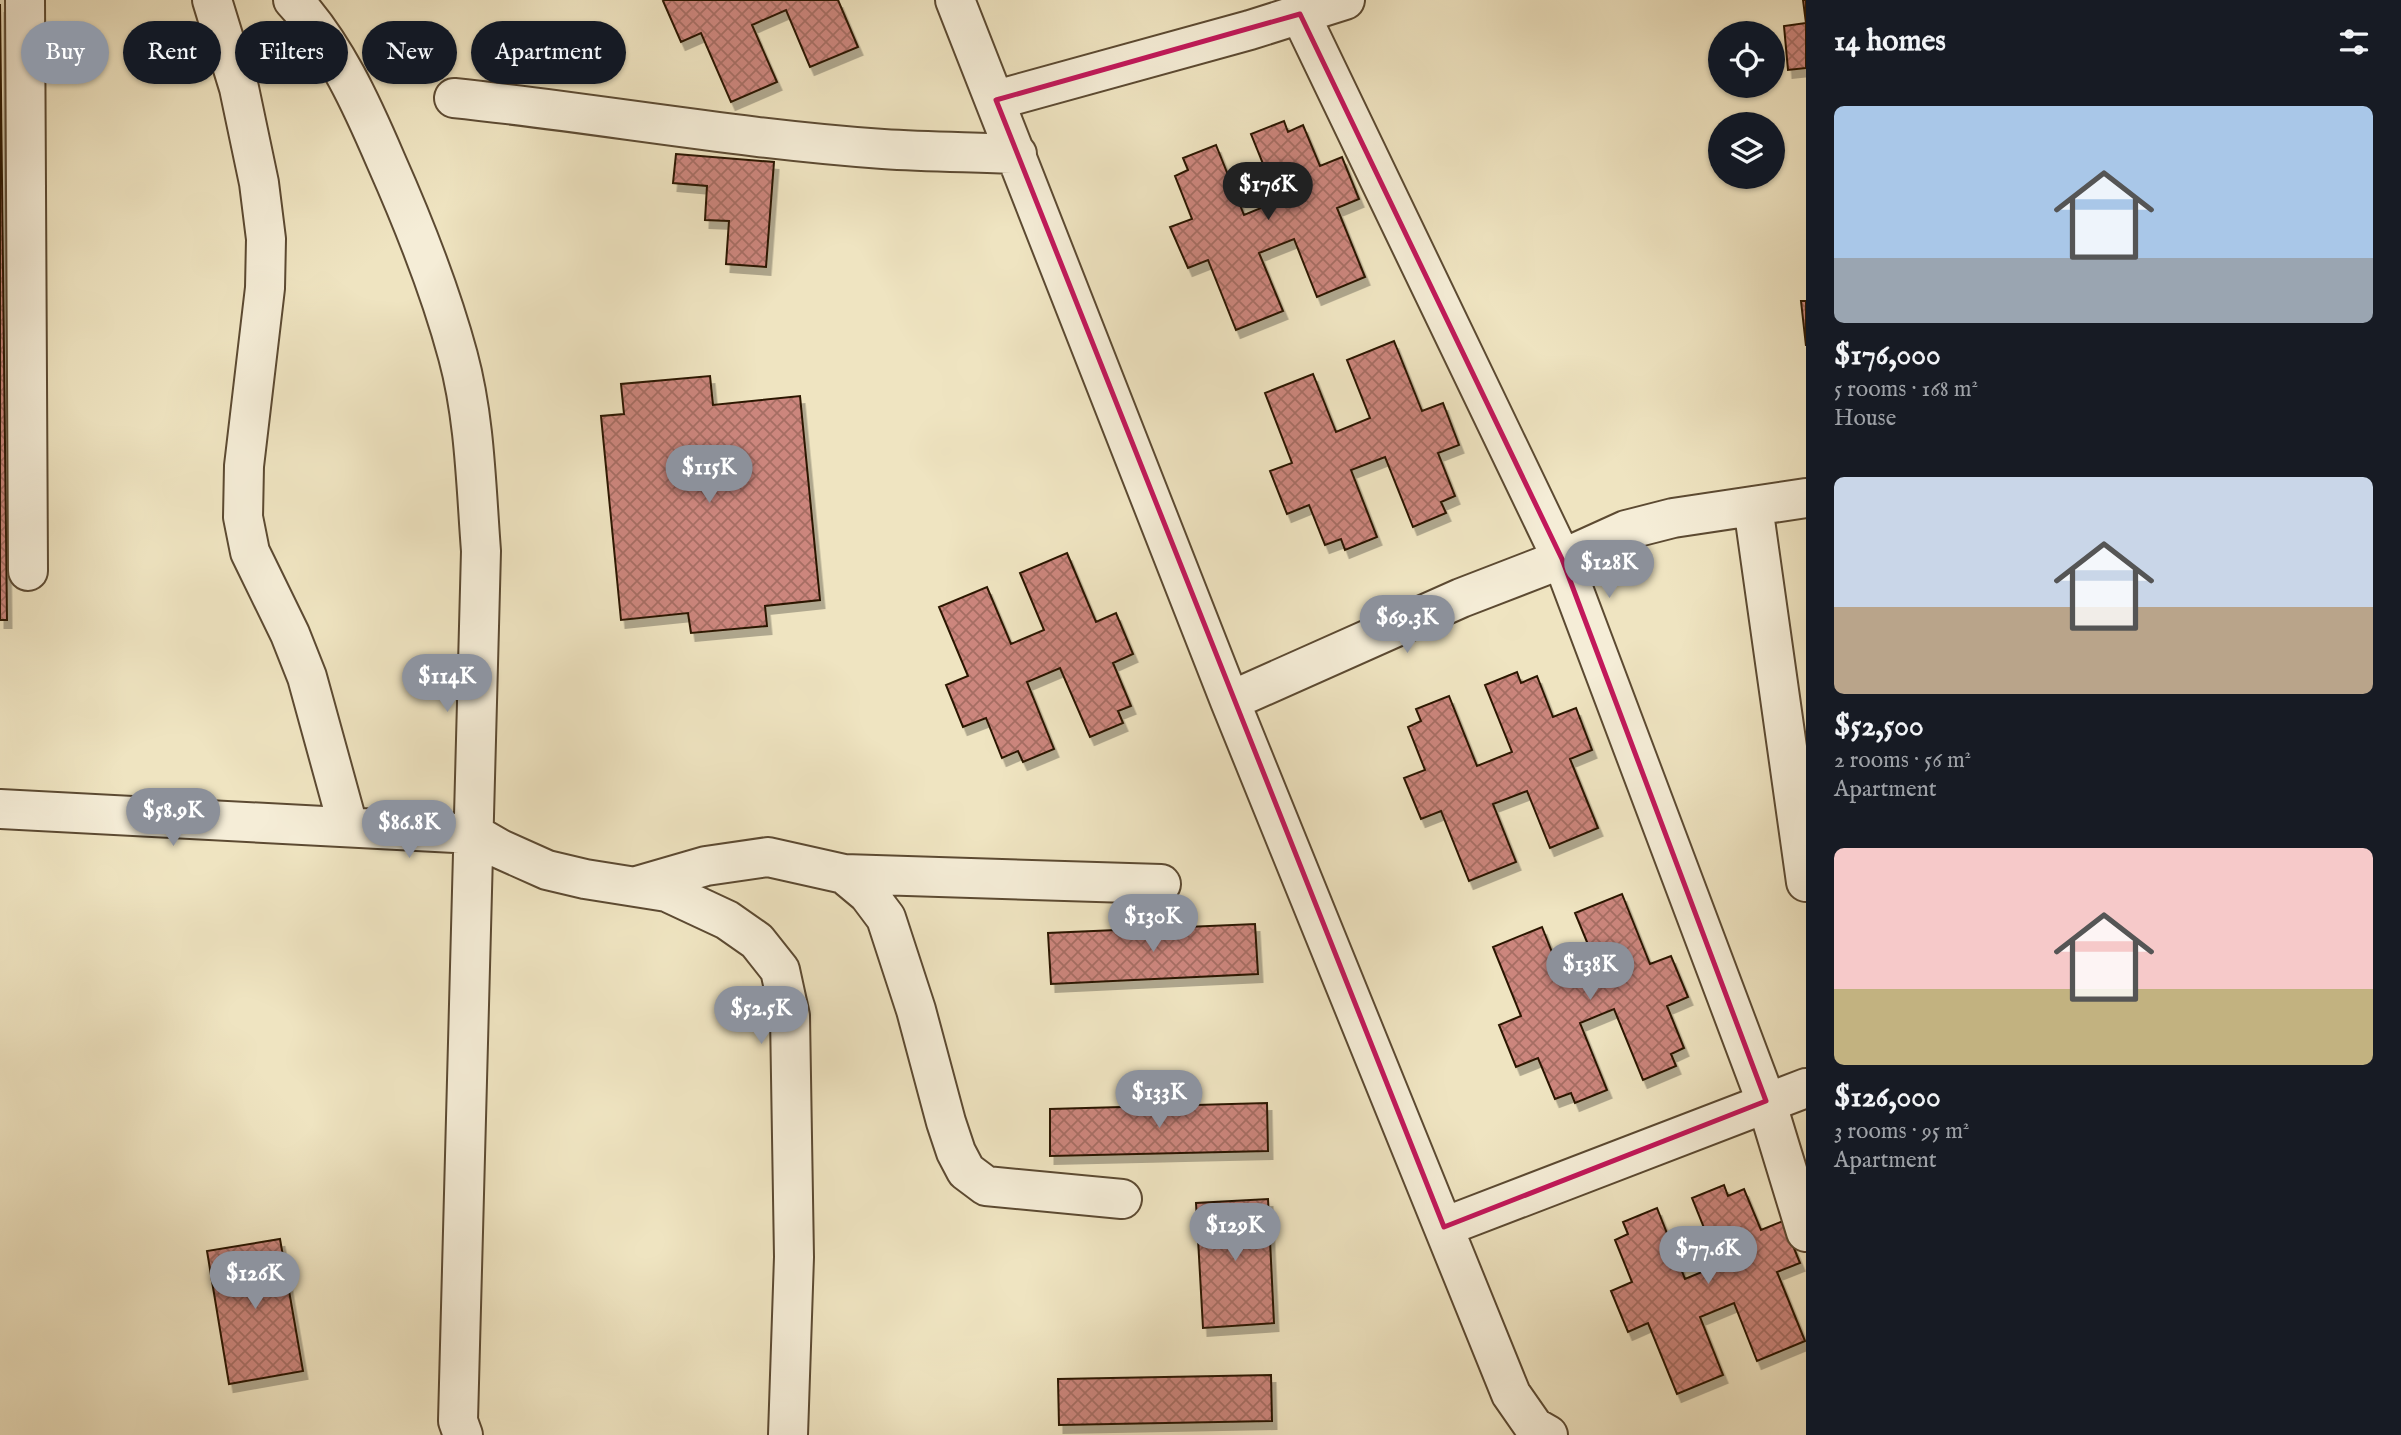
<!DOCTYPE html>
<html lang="en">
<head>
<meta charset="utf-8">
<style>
	:root { --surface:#171b24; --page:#242831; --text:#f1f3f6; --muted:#9ea1a6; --accent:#8c9099 }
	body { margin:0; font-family:"IM FELL English",serif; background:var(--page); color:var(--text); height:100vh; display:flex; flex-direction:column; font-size:26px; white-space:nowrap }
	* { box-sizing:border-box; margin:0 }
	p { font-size:23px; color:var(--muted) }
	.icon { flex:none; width:38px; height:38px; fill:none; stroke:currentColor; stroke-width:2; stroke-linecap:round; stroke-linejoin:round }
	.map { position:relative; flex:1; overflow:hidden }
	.side { display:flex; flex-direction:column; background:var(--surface); width:595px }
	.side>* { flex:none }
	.guide { position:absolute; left:21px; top:21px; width:665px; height:63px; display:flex; gap:14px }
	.buttons { position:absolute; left:1708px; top:21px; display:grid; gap:14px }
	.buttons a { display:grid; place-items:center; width:77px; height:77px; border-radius:50%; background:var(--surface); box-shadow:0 2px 5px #0004; font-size:35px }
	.price { position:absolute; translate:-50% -60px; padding:0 16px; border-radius:24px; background:var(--accent); color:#fff; font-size:23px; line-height:46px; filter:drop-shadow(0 2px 4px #0008) }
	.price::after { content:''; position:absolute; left:50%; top:42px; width:21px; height:16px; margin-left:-10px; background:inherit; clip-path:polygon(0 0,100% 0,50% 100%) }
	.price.on { background:#222; color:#fff }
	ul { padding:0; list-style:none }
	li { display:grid; align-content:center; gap:14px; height:371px; padding:0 28px }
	li span { display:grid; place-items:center; height:217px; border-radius:10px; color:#555 }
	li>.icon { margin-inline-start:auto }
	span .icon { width:126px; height:126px; fill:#fffc; stroke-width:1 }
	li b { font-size:30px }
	h2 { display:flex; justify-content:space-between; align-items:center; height:84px; padding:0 28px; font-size:30px }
	.chip { padding:0 24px; border-radius:32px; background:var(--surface); box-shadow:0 2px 5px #0004; font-size:24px; line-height:63px }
	.chip.on { background:var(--accent); color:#fff }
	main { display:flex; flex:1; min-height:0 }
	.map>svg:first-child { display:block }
	.building { fill:url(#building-cross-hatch); stroke:#2b1602; stroke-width:2; filter:url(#shadow) }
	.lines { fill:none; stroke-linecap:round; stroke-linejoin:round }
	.minor-casing { stroke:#5c4a32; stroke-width:42 }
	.minor { stroke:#f5edd7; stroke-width:38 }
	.marked { fill:none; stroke:#c2185b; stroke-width:5; stroke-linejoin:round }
</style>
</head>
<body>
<main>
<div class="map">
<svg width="1806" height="1435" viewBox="0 0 1806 1435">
	<defs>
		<pattern id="building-cross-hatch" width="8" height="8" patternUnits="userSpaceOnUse" patternTransform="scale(1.75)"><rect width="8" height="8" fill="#cc867d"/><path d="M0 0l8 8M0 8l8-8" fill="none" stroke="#a66d64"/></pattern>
		<filter id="shadow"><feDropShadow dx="4.5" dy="8" stdDeviation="0" flood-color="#0004"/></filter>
	</defs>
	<rect width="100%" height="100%" fill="#efe4c1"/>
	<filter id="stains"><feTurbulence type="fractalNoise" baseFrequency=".00286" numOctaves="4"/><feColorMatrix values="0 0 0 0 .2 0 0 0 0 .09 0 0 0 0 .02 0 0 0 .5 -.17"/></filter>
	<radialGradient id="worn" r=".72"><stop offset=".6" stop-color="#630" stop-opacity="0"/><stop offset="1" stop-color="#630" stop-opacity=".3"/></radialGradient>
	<!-- building -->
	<path class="building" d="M665,0H838L858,47L810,67L786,10L752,25L777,82L731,102L701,33L681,42L663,1Z
		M1803,0H1806V68L1788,70L1784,26L1806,23Z
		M0,4L7,620H0Z
		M1284,121L1288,132L1303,125L1320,166L1342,157L1359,199L1337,208L1365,277L1317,297L1294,239L1259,253L1283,311L1236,330L1208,260L1188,268L1170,227L1192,219L1175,176L1188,170L1183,158L1216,145L1244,215L1278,201L1251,134Z
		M676,154L774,162L766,267L726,264L729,221L705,220L707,186L673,183Z
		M1801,301H1806V346Z
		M1394,341L1422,411L1443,403L1459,445L1438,453L1455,496L1441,502L1446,513L1413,527L1385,457L1351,470L1377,537L1345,550L1341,539L1325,545L1309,505L1287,514L1270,471L1292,463L1265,393L1313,374L1336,432L1370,418L1347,360Z
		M710,376L713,405L800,396L820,600L765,606L767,626L691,633L688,613L621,620L601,416L624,414L621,384Z
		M1067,553L1096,622L1116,613L1133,654L1113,663L1131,706L1118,711L1123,723L1090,737L1060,668L1027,682L1054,749L1023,762L1018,751L1002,758L986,718L963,727L946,685L968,676L939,607L987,587L1011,644L1044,630L1020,573Z
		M1517,672L1521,683L1537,676L1553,717L1576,708L1592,750L1570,759L1598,828L1550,848L1527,791L1493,804L1516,862L1469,881L1441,811L1421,819L1404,778L1425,770L1408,727L1421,721L1416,709L1449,696L1477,766L1512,752L1485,685Z
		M1622,894L1650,964L1671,956L1688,997L1667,1006L1684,1048L1671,1054L1676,1066L1643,1080L1614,1009L1580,1023L1607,1090L1575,1103L1571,1093L1555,1099L1538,1058L1516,1067L1499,1025L1521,1016L1493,947L1542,927L1565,985L1599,971L1575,913Z
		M1255,924L1258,974L1051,984L1048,933Z
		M1267,1103L1268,1151L1050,1156V1109Z
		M1724,1185L1728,1196L1744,1189L1761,1230L1783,1221L1800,1263L1777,1272L1805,1341L1757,1361L1734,1303L1700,1317L1723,1375L1677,1394L1648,1323L1628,1332L1611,1291L1632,1282L1615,1240L1628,1234L1623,1222L1657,1208L1685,1279L1719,1265L1692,1198Z
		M1268,1199L1274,1323L1203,1328L1196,1203Z
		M280,1239L303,1371L229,1384L207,1251Z
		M1271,1375L1272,1421L1059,1425L1058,1379Z"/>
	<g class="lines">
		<defs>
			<path id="minor" d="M25,0L28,571
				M212,0L239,88L259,183L266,239L265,288L244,466L243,517L250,552L290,634L307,677L348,826
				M293,0C335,45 362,105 386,161C414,224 440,289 458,356C475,419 476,486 481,551L458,1421L463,1435
				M955,0L1230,701L1511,1394L1534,1427L1548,1435
				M1300,14L1562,559L1766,1101L1806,1232
				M454,98C597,113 739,139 883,149C928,152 972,152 1017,154
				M996,100L1250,30L1345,0
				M1753,506L1806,882
				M1230,701L1461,598L1562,559L1626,530L1673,518L1806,498
				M0,809L474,834L500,849L547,870L585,879L667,892L727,920L757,941L780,970L790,1016L794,1257L788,1435
				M844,874L1161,884
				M637,886L706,866L768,857L844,874L868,894L886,918L916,1010L946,1122L956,1152L966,1171L986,1186L1122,1199
				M1444,1227L1806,1088"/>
		</defs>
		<!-- minor casing -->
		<use href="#minor" class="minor-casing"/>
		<!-- minor -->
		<use href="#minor" class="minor"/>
	</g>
	<!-- marked area -->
	<path class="marked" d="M1300,14L1562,559L1766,1101L1444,1227L996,100Z"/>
	<rect width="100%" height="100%" filter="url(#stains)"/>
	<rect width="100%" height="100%" fill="url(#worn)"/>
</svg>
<div class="buttons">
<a><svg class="icon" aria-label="locate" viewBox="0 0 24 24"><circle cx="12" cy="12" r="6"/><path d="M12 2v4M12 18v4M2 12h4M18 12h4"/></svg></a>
<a><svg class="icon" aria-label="layers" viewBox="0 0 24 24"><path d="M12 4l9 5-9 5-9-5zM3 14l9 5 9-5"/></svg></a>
</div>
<b class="price on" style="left:1268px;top:222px">$176K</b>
<b class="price" style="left:709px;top:505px">$115K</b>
<b class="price" style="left:1609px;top:600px">$128K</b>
<b class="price" style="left:1407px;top:655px">$69.3K</b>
<b class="price" style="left:447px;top:714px">$114K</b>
<b class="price" style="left:173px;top:848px">$58.9K</b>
<b class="price" style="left:409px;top:860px">$86.8K</b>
<b class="price" style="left:1153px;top:954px">$130K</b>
<b class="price" style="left:1590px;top:1002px">$138K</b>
<b class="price" style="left:761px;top:1046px">$52.5K</b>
<b class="price" style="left:1159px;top:1130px">$133K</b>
<b class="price" style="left:1235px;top:1263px">$129K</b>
<b class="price" style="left:1708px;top:1286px">$77.6K</b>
<b class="price" style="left:255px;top:1311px">$126K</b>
<div class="guide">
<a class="chip on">Buy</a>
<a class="chip">Rent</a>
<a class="chip">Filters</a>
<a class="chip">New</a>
<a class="chip">Apartment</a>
</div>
</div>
<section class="side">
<h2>14 homes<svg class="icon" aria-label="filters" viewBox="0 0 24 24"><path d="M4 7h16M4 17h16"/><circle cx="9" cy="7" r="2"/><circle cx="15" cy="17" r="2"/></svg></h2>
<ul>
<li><span style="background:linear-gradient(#a9c7e8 70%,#9aa5b1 0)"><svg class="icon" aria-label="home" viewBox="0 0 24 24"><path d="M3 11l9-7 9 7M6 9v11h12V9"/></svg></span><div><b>$176,000</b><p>5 rooms · 168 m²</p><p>House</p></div></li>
<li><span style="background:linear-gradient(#c9d6e8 60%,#b9a48a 0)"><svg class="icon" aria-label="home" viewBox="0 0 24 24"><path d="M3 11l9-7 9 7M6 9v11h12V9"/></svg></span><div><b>$52,500</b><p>2 rooms · 56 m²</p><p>Apartment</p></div></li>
<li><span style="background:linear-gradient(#f6c9c9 65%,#c2b280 0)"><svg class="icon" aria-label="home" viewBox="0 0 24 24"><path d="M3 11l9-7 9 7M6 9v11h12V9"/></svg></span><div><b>$126,000</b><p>3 rooms · 95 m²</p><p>Apartment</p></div></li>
</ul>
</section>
</main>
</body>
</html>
